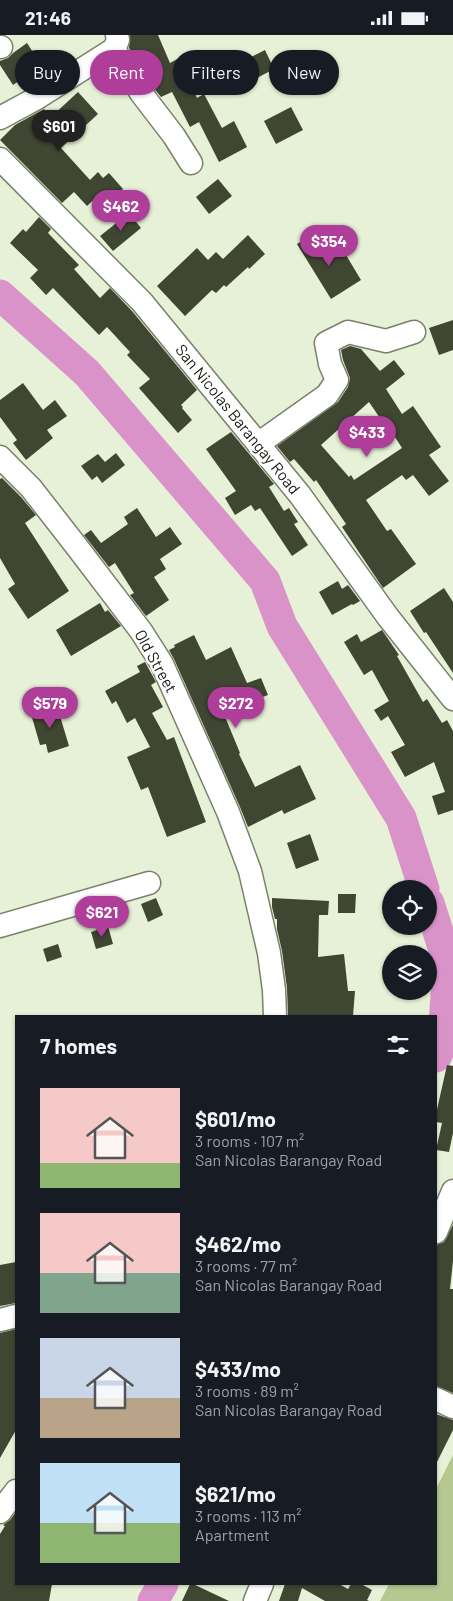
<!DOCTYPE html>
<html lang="en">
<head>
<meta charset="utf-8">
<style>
	:root { --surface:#171b24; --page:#20242c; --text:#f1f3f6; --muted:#9ea1a6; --accent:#ae3e9a }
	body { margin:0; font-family:Barlow,sans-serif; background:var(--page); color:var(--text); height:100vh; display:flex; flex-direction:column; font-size:19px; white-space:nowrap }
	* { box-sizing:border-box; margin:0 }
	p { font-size:16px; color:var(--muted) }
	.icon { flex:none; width:28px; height:28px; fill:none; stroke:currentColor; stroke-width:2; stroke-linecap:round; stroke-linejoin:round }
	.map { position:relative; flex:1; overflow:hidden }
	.details { position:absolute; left:15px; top:980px; width:422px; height:570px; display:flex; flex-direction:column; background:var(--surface); border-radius:0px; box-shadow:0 1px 4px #0004 }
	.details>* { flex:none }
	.banner { position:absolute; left:15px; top:15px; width:424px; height:45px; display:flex; gap:10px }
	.tools { position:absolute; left:382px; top:845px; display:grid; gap:10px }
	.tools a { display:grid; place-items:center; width:55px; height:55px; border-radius:50%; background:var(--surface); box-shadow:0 1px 4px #0004; font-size:25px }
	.price { position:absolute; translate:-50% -42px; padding:0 11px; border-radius:18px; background:var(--accent); color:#fff; font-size:16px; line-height:32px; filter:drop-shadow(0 1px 2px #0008) }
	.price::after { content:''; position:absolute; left:50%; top:30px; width:15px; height:11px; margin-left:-8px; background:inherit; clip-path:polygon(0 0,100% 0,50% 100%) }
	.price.on { background:#222; color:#fff }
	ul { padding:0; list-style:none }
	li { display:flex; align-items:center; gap:15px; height:125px; padding:0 25px }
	li span { display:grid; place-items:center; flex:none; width:140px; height:100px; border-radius:0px; color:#555 }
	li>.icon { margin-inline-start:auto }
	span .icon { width:60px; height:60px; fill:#fffc; stroke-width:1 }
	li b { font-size:21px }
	h2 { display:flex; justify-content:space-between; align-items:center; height:60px; padding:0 25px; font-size:21px }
	.chip { padding:0 18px; border-radius:22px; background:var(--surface); box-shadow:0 1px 4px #0004; font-size:18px; line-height:45px }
	.chip.on { background:var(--accent); color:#fff }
	.status { display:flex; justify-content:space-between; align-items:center; height:35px; padding:0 25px; background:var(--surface); direction:ltr }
	.status svg { height:14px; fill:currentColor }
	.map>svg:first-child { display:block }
	.green { fill:#b4c890 }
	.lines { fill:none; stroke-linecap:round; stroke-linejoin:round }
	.river { stroke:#da93c9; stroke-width:31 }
	.building { fill:#3f4632; fill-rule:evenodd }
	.minor-casing { stroke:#79816a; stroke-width:25 }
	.minor { stroke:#fff; stroke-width:22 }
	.labels { text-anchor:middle; stroke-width:5; stroke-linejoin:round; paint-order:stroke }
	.street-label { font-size:16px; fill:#191c13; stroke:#fff }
</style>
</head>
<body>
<div class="status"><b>21:46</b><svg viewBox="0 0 49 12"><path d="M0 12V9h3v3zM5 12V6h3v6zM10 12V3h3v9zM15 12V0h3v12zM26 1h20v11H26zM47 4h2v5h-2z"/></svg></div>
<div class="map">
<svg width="453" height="1566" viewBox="0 0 453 1566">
	<rect width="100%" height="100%" fill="#e7f1d7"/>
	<!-- green -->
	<path class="green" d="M453,1420V1566H380L389,1549H436V1454Z"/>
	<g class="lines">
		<!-- river -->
		<path class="river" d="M0,260L87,338L265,546L282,591L401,783L424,854
			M429,868L448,928L443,1006L436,1022
			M153,1566L163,1549"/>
	</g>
	<!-- building -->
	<path class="building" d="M130,0H158L170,28L179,23L197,63L204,59L222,93L234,86L247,112L219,127L199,87L190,92L172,57L161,62L152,51L129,13Z
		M27,8L40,28L28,36L29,39L13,50L0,30V26L8,23L13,18Z
		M265,15L274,34L251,46L241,27Z
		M78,57L98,79L61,113L90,145L98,137L103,143L109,138L123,154L107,169L99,160L87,171L74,157L62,168L0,105L15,90L44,74L51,82Z
		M291,72L303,95L276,109L264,86Z
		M218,144L232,161L209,179L196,162Z
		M129,178L141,193L113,216L100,201Z
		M39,182L51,194L48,198L79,230L74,234L100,263L110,253L132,276L197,355L181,370L183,372L182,373L192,385L178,398L139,353L150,344L127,320L130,317L107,292L99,300L53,253L46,260L30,243L38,235L10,208L23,194L26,197Z
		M314,198L330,224L343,215L361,245L331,264L297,209Z
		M248,200L265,219L249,234L248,232L226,252L224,250L216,258L212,255L185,281L157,251L197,213L208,225L216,217L223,224Z
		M453,285V315L439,320L429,293Z
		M350,311L361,314L380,336L394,325L405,339L386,354L402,379L413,371L441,412L429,420L449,446L429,461L413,440L406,445L402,440L366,465L387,496L391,494L416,529L383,553L342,492L346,489L316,445L314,447L294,424L290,427L277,411L338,367L348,352L350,343L343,325L341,315ZM369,367L382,386L384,385L402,413L354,445L351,440L349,442L321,410Z
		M23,348L43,375L55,365L67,381L47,395L53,403L26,425L13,408L17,405L0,382V365Z
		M231,397L274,449L269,452L284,476L289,473L298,487L294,489L308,510L292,521L260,473L255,476L251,470L235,480L225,463L236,456L206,414Z
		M116,418L125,430L102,448L97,441L92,445L81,431L98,419L105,427Z
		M2,443L21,462L36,480L25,488L69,556L28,584L8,554L15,549L0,523V444Z
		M137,473L156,502L170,492L182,509L160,524L166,534L154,542L169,565L146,581L130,560L134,558L115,528L109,532L84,500L91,495L101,508L128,489L124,482Z
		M338,546L342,554L348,550L360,566L353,570L352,569L332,580L319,557Z
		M444,553L453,567V638L426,597L424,598L410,576Z
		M100,568L105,577L108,575L121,591L71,621L56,595Z
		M382,595L399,620L397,621L423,667L427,664L442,688L447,685L453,696V775L438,780L432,761L445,757L434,727L405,742L391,717L405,710L388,681L381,686L374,675L389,666L372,635L364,640L344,607L357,599L361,607Z
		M194,600L206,625L231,612L247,648L261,643L268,660L260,663L263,670L226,684L240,718L239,719L255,752L300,730L316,764L284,779L282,775L248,792L240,772L174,624L169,615L175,612L174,610Z
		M145,627L156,647L151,650L163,672L152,678L167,705L174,702L206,787L167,802L148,752L141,755L127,722L150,712L135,683L127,688L116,666L112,669L105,656L140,637L137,631Z
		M57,671L69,711L48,718L46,709L40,710L31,679Z
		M310,799L319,825L296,834L287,808Z
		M338,859H356L355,878H338Z
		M156,863L163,880L148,887L141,869Z
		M272,863L329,866L328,880H319L318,922L344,919L348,956H355L353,981H288L287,953L282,916L277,894V884H275L272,872Z
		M108,891L113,909L96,914L91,897Z
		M58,909L62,922L47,927L43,914Z
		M447,1030L453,1031V1098L449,1117L436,1115L442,1088L436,1087V1079Z
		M453,1190V1226L450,1254H453V1358L436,1351V1210L444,1207Z
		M16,1227V1268L0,1271V1230Z
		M16,1294V1395L0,1423V1298Z
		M436,1379L453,1385V1395L436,1429Z
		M16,1477V1549H52L49,1566H0V1499L5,1491L3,1490L10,1485Z
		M190,1549H193L229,1566H182Z
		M285,1549H339L348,1554L351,1549H361L372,1555L367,1565L369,1566H325L302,1553L298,1566H279Z"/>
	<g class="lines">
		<defs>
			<path id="minor" d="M0,12H1
				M114,14L141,58L174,101L191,128
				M0,83L37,63L114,14L118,5L117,0
				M0,124L142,267L300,460L388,582L453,664
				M258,409L327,360L337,345L330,329L326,308L348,297L386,306L414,297
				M0,422L31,453L77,512L141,596L162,629L228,777L250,836L269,918L274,955L275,981
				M0,891L149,848
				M436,1197L453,1156
				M0,1285L16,1281
				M436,1364L453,1372
				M0,1477L16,1456
				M255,1566L262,1549"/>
		</defs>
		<!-- minor casing -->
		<use href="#minor" class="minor-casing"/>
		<!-- minor -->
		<use href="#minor" class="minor"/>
	</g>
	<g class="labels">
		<!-- street labels -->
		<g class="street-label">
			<text transform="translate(238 384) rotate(51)" y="6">San Nicolas Barangay Road</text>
			<text transform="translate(156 626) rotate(61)" y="6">Old Street</text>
		</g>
	</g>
</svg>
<div class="tools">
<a><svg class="icon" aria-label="locate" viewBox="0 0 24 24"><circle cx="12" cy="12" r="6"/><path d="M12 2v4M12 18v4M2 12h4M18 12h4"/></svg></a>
<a><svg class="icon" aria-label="layers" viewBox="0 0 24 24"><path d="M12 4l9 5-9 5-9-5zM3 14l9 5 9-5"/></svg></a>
</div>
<b class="price on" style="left:59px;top:117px">$601</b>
<b class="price" style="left:121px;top:197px">$462</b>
<b class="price" style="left:329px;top:232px">$354</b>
<b class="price" style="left:367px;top:423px">$433</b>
<b class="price" style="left:50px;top:694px">$579</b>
<b class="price" style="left:236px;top:694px">$272</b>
<b class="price" style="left:102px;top:903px">$621</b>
<div class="banner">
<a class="chip">Buy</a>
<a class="chip on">Rent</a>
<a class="chip">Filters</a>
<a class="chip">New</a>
</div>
<section class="details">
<h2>7 homes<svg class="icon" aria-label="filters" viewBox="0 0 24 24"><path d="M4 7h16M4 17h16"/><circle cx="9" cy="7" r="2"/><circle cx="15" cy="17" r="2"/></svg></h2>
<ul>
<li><span style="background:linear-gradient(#f6c9c9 75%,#8fb573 0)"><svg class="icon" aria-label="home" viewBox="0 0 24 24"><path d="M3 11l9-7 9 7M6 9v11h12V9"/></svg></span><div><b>$601/mo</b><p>3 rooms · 107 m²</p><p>San Nicolas Barangay Road</p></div></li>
<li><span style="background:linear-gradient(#f6c9c9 60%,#7fa58c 0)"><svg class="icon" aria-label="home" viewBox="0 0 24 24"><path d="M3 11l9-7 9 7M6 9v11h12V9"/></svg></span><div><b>$462/mo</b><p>3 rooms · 77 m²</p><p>San Nicolas Barangay Road</p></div></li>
<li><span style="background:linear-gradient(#c9d6e8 60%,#b9a48a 0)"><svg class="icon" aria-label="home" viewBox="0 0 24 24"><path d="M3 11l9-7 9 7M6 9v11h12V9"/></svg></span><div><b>$433/mo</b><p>3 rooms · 89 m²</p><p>San Nicolas Barangay Road</p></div></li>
<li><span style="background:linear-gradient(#bfe0f5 60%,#8fb573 0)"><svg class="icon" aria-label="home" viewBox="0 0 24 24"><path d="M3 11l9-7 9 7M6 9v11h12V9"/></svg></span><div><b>$621/mo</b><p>3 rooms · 113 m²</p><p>Apartment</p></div></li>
</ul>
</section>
</div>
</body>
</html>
